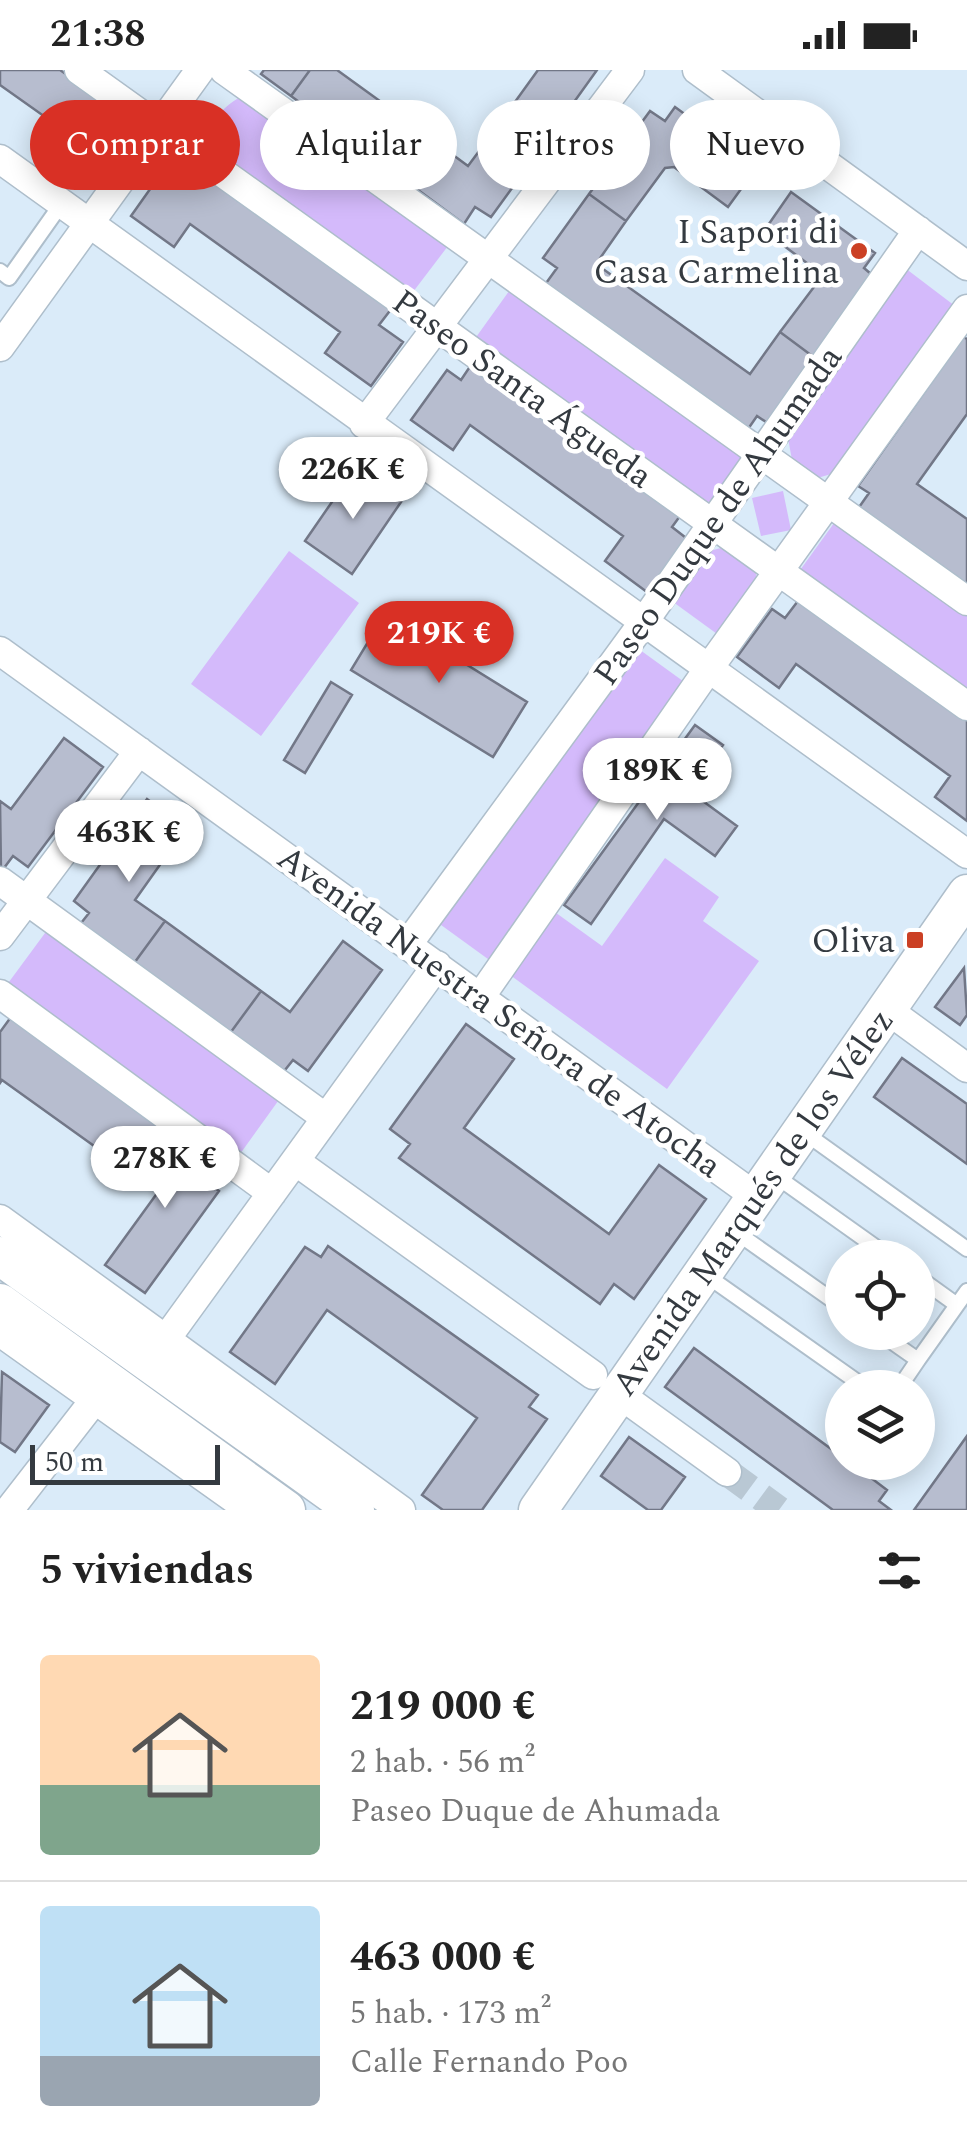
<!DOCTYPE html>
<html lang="es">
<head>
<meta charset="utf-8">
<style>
	:root { --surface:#fff; --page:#f6f6f6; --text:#222; --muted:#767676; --line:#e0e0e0; --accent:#d93025 }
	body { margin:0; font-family:Spectral,serif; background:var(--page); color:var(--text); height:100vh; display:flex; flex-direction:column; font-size:38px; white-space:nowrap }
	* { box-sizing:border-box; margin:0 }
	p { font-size:32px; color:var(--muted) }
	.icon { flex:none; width:55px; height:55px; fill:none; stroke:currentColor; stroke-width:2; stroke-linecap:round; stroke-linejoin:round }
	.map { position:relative; height:1440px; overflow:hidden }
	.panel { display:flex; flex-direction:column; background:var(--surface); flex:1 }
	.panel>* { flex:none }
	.hud { position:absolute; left:30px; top:30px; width:908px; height:90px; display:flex; gap:20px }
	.tools { position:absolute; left:825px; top:1170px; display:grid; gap:20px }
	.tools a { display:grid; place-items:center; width:110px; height:110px; border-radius:50%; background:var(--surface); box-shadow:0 5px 25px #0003; font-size:50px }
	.scale { position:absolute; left:30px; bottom:25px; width:190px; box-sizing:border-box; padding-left:10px; border:5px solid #343a40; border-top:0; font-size:28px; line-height:35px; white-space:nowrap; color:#343a40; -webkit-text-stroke:8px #fff; paint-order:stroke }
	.price { position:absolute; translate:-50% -85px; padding:0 22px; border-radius:35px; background:#fff; color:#222; font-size:32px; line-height:65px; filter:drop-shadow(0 2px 5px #0008) }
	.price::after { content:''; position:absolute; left:50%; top:60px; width:30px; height:22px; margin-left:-15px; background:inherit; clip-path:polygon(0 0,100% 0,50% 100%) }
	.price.selected { background:var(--accent); color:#fff }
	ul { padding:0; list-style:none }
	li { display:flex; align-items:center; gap:30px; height:250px; padding:0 40px }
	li+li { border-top:2px solid var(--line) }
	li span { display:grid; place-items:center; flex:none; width:280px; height:200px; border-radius:10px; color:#555 }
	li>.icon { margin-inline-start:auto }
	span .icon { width:120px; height:120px; fill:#fffc; stroke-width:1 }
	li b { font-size:42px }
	h2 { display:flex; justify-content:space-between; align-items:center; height:120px; padding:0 40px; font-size:42px }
	.pill { padding:0 35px; border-radius:45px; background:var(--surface); box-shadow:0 5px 25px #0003; font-size:35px; line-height:90px }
	.pill.selected { background:var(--accent); color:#fff }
	.status { display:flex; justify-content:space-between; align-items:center; height:70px; padding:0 50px; background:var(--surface); direction:ltr }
	.status svg { height:28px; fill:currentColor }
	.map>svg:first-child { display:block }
	.green { fill:#d4bafb }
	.building { fill:#b7bdcf; stroke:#727787; stroke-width:2.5 }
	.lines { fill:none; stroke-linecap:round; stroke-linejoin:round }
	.street-tunnel { stroke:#b9c8d4; stroke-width:28; stroke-dasharray:28 14; stroke-linecap:butt }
	.lane-casing { stroke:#aebecb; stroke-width:18 }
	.street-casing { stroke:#aebecb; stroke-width:31 }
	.secondary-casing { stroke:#aebecb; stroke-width:41 }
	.lane { stroke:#fff; stroke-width:14 }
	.street { stroke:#fff; stroke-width:28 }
	.secondary { stroke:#fff; stroke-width:38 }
	.poi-dot { fill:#cb4024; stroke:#fff; stroke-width:4 }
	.labels { text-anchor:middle; stroke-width:9; stroke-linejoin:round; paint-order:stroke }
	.poi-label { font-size:35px; fill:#343a40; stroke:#fff; text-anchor:end }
	.street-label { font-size:35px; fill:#343a40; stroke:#fff }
</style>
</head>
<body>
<div class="status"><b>21:38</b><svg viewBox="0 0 49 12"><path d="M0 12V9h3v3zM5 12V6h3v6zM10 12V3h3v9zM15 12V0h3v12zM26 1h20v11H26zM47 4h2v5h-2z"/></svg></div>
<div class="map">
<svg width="967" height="1440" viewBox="0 0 967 1440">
	<rect width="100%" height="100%" fill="#daebf9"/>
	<!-- green -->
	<path class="green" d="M242,26L448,176L413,222L209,77C213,49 218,40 242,26Z
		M905,198L959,239L845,400L807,411L794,401L788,368Z
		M512,217L746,384L708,437L474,270Z
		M783,421L791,460L761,466L752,428Z
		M837,449L967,542V624L798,503Z
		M732,475L754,490L758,519L724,569L669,529L702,483Z
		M289,481L359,533L261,666L191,614Z
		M618,564L705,627L552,840L602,876L665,788L719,827L703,851L759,891L667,1019L419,839Z
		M48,859L281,1027L240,1084L6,916Z"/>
	<!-- building -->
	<path class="building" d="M0,0H60L117,40L107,55L124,67L88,117L47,87L65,61L0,15Z
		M264,0H310L291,26L261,4Z
		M310,0H337L384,34L356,74L291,26Z
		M538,0H597L536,85L497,57Z
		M384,34L468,96L497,57L536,85L491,147L475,137L464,154L356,74Z
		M675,37L757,97L728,137L674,97L665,98L626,151L589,124L650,41L665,51Z
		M191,94L392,238L379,255L403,272L371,316L325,283L340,262L190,154L174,177L131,146L165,98L180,109Z
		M791,122L875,183L864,198L878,210L819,291L780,262L823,205L764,161Z
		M589,124L626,151L596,194L750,304L780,262L819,291L772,356L757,346L746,362L544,216L557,198L543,188Z
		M963,267L967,269V344L917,414L967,449V522L855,443L869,423L858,416Z
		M471,295L680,446L672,457L690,471L651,525L605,491L623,466L470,355L453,380L411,350L447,300L461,310Z
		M354,400L401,432L352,504L305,471Z
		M801,527L967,647V751L935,727L950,706L796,594L779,618L737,587L772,539L785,548Z
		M385,544L527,632L493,687L351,600Z
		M331,612L352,625L305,703L284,690Z
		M695,655L723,675L689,721L737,756L715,786L664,749L591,854L564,835Z
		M64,668L103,697L28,797L13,786L1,802L0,731L11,739Z
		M147,729L186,758L135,830L165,851L132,896L78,857L89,843L74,831Z
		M165,851L261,921L228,966L132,896Z
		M343,871L382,900L308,1001L293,990L281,1005L228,966L261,921L290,942Z
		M964,898L967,945L960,955L935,937Z
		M11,947L168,1061L136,1106L2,1010L0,1013V962Z
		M466,954L514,989L464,1058L609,1164L659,1095L706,1129L634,1229L614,1214L600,1234L399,1088L410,1074L390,1059Z
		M902,988L967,1034V1094L874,1027Z
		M168,1061L215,1094L204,1110L219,1121L145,1223L105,1195L158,1122L136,1106Z
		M328,1176L538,1325L529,1337L547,1349L482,1440H443L422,1425L477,1348L327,1240L275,1314L230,1282L305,1177L321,1187Z
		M694,1278L842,1387V1392H850L887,1420L879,1431L891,1440H833L665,1317Z
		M2,1302L49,1335L15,1382L0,1372Z
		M967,1366V1440H914Z
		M629,1367L685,1407L661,1440H648L601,1406Z"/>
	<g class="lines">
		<!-- street-tunnel -->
		<path class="street-tunnel" d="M727,1402L779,1440"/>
		<defs>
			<path id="lane" d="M0,201L9,208L62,133
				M805,1063L967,1179
				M773,1104L891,1188
				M733,1160L842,1237
				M703,1203L866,1318
				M957,1235L967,1221
				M878,1262L918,1290L957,1235L918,1207
				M899,1318L918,1290"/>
			<path id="street" d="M79,0L967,636
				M224,0L967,531
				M697,0L967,196
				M0,89L967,784
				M0,277L200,0
				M364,354L630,0
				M0,581L755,1126
				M0,811L326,1048
				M0,866L139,681
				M408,874L643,553L918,160
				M0,924L272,1123
				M481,926L709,598L967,239
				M885,938L967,998
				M295,1091L593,1305
				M0,1149L401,1440
				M0,1262L250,1440
				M166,1269L437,895
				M619,1324L727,1402
				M9,1440L96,1328"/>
			<path id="secondary" d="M0,1186L355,1440
				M0,1233L286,1440
				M538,1440L967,824"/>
		</defs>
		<!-- lane casing -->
		<use href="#lane" class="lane-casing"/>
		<!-- street casing -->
		<use href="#street" class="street-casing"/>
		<!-- secondary casing -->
		<use href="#secondary" class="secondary-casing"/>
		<!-- lane -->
		<use href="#lane" class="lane"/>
		<!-- street -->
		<use href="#street" class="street"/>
		<!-- secondary -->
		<use href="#secondary" class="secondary"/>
	</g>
	<!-- markers -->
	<g class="poi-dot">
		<circle cx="859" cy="181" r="10"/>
		<rect x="905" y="860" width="20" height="20" rx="5"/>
	</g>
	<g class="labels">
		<!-- poi labels -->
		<g class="poi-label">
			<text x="839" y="173">I Sapori di<tspan x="839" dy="40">Casa Carmelina</tspan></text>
			<text x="895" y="882">Oliva</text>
		</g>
		<!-- street labels -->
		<g class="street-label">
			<text transform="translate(523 318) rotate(36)" y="12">Paseo Santa Águeda</text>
			<text transform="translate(717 445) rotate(-55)" y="12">Paseo Duque de Ahumada</text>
			<text transform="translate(500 941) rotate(36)" y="12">Avenida Nuestra Señora de Atocha</text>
			<text transform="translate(752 1132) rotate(-55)" y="12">Avenida Marqués de los Vélez</text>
		</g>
	</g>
</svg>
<div class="tools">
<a><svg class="icon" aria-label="locate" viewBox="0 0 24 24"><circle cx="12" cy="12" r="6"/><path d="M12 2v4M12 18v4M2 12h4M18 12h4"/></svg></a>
<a><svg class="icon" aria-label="layers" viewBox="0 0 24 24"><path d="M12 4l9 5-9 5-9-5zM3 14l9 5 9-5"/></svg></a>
</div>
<div class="scale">50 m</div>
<b class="price" style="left:353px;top:452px">226K €</b>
<b class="price selected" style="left:439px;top:616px">219K €</b>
<b class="price" style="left:657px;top:753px">189K €</b>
<b class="price" style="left:129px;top:815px">463K €</b>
<b class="price" style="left:165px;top:1141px">278K €</b>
<div class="hud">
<a class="pill selected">Comprar</a>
<a class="pill">Alquilar</a>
<a class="pill">Filtros</a>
<a class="pill">Nuevo</a>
</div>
</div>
<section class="panel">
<h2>5 viviendas<svg class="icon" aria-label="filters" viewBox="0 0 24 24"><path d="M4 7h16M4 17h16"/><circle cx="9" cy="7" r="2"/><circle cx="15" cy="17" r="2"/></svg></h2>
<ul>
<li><span style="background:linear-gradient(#ffd9b3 65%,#7fa58c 0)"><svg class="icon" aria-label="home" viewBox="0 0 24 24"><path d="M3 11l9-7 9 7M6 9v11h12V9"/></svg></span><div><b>219 000 €</b><p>2 hab. · 56 m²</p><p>Paseo Duque de Ahumada</p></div></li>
<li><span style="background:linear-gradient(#bfe0f5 75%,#9aa5b1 0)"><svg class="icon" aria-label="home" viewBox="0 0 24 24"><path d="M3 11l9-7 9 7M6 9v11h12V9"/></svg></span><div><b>463 000 €</b><p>5 hab. · 173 m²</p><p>Calle Fernando Poo</p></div></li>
</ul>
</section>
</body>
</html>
